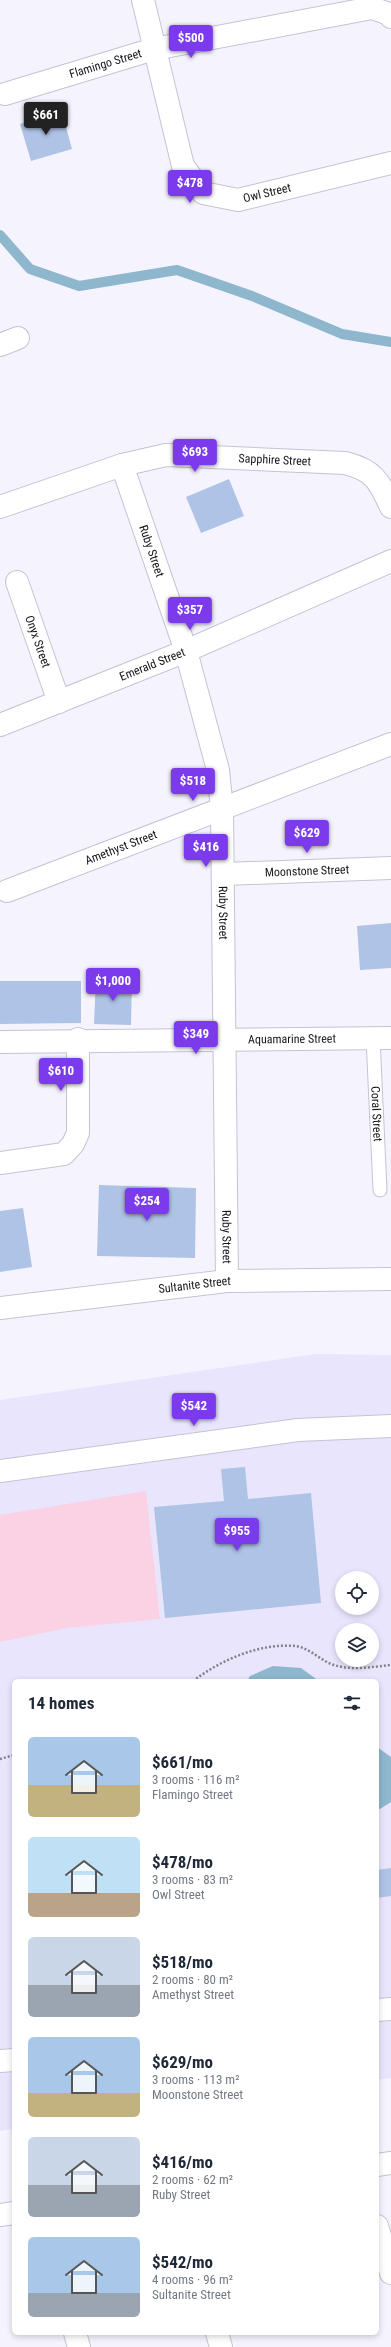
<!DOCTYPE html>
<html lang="en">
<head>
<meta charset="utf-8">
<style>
	:root { --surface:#fff; --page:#f6f6f7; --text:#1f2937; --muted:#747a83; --accent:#7c3aed }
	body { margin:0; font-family:"Roboto Condensed",sans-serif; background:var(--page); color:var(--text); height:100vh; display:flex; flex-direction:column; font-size:15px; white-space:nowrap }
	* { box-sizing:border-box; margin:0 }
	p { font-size:13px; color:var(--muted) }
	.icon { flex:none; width:22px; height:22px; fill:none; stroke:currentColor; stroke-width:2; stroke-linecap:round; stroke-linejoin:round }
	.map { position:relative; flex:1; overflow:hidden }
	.panel { position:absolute; left:12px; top:1679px; width:367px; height:656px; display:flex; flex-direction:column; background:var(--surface); border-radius:6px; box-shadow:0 2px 6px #0003 }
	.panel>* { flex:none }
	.tools { position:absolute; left:335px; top:1571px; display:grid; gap:8px }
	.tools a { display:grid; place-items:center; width:44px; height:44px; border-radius:50%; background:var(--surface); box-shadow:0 2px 6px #0003; font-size:20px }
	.price { position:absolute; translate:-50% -34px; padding:0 9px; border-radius:4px; background:var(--accent); color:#fff; font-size:13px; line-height:26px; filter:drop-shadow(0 1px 2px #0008) }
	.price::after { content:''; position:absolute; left:50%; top:24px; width:12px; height:9px; margin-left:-6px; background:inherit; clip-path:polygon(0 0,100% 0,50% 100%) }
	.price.active { background:#222; color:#fff }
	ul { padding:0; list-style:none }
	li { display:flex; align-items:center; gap:12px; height:100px; padding:0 16px }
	li span { display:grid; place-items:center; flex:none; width:112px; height:80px; border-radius:6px; color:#555 }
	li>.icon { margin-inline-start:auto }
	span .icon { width:48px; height:48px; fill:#fffc; stroke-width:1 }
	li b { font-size:17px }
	h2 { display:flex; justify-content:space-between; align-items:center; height:48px; padding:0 16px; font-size:17px }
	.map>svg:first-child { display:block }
	.built { fill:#e8e5fd; fill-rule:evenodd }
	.green { fill:#fad2e3 }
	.water { fill:#8eb7cd }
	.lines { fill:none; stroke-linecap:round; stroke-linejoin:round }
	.stream { stroke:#8eb7cd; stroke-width:10 }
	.building { fill:#afc3e6 }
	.service-casing { stroke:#c5c3d3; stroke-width:15 }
	.minor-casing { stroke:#c5c3d3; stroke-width:24 }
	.path { stroke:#83828a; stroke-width:2.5; stroke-dasharray:2 2; stroke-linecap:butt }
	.service { stroke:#fff; stroke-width:13 }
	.minor { stroke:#fff; stroke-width:22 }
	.labels { text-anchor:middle; stroke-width:3; stroke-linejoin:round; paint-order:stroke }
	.street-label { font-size:12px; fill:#16151b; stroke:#fff }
</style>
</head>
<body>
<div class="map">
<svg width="391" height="2347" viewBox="0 0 391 2347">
	<rect width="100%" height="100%" fill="#f5f4fe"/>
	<!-- built -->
	<path class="built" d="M316,1354L391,1355V2078L377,2080V1681H14V2129L0,2131V1400ZM342,1578H372V1608H342ZM342,1630H372V1660H342Z"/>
	<!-- green -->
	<path class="green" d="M146,1491L160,1619L67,1628L0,1642V1515Z"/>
	<!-- water -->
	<path class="water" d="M273,1666L301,1668L319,1681H247L250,1676Z
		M377,1747L391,1757V1802L380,1809L377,1808Z"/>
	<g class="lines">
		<!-- stream -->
		<path class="stream" d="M0,235L30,269L79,286L177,270L252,296L342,334L391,342"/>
	</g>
	<!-- building -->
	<path class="building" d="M62,112L72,149L31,161L20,124Z
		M229,479L244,516L201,533L186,497Z
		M391,923V968L360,970L357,926Z
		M96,978L132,979L131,1025L94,1024Z
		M0,981H81V1023L0,1024Z
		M99,1185L196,1188L195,1258L97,1256Z
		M23,1208L32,1267L0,1272V1211Z
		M245,1467L248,1499L311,1493L321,1603L165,1618L154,1507L224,1501L221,1469Z
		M391,1868V1896L377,1898V1870Z"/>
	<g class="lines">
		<defs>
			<g id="service">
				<path id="s1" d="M373,1038L380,1190"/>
			</g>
			<g id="minor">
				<path id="s2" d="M143,0L183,166L203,193L238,200L391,163"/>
				<path id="s3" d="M5,94L154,49L372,8L389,14L391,17"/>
				<path d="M0,345L18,338"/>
				<path id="s4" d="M122,465L186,651L218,770L222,809L227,1281"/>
				<path id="s5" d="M0,507L122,465L166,455L345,463C374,470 379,481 391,507"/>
				<path id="s6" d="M17,582L59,702"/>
				<path id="s7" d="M0,725L186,651L391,561"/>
				<path id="s8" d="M224,874L391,868"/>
				<path id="s9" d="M7,891L391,744"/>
				<path id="s10" d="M0,1042L391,1038"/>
				<path d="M0,1163L64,1154L73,1144L78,1133V1039"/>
				<path id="s11" d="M0,1308L227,1281L391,1279"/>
				<path d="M0,1471L298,1430L391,1426"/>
				<path d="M377,2010L391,2009"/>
				<path d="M0,2061L14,2060"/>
				<path d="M377,2165L391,2163"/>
				<path d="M0,2215L14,2213"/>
				<path d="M377,2226L391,2273"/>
				<path d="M75,2333L79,2347"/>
				<path d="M217,2333L221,2347"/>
			</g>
		</defs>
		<!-- service casing -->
		<use href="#service" class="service-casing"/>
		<!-- minor casing -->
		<use href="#minor" class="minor-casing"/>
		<!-- path -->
		<path class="path" d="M193,1681C221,1660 259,1643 295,1646C308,1647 319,1659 331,1664C350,1671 371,1667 391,1665
			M0,1759L14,1755"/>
		<!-- service -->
		<use href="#service" class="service"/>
		<!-- minor -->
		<use href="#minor" class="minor"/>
	</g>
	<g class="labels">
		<!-- street labels -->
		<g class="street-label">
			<text dy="4" stroke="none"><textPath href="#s3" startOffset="105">Flamingo Street</textPath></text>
			<text dy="4" stroke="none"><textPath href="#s2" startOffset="270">Owl Street</textPath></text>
			<text dy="4" stroke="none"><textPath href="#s5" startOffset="283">Sapphire Street</textPath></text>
			<text dy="4" stroke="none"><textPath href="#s4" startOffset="91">Ruby Street</textPath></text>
			<text dy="4" stroke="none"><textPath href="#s6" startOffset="63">Onyx Street</textPath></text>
			<text dy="4" stroke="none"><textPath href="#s7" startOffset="164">Emerald Street</textPath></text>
			<text dy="4" stroke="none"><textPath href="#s9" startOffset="122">Amethyst Street</textPath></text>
			<text dy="4" stroke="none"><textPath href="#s8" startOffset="83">Moonstone Street</textPath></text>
			<text dy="4" stroke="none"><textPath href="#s4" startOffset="463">Ruby Street</textPath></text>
			<text dy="4" stroke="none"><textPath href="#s10" startOffset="292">Aquamarine Street</textPath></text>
			<text dy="4" stroke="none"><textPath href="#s1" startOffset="76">Coral Street</textPath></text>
			<text dy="4" stroke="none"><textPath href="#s4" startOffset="787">Ruby Street</textPath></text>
			<text dy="4" stroke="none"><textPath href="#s11" startOffset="196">Sultanite Street</textPath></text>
		</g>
	</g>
</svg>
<div class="tools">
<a><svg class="icon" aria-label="locate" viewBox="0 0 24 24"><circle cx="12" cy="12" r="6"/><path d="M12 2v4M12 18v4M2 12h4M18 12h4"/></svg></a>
<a><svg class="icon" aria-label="layers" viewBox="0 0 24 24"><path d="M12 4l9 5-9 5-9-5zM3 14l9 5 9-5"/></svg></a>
</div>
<b class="price" style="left:191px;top:59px">$500</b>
<b class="price active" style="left:46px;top:136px">$661</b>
<b class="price" style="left:190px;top:204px">$478</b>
<b class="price" style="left:195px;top:473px">$693</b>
<b class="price" style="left:190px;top:631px">$357</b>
<b class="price" style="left:193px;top:802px">$518</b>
<b class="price" style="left:307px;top:854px">$629</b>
<b class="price" style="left:206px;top:868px">$416</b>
<b class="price" style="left:113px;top:1002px">$1,000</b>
<b class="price" style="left:196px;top:1055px">$349</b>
<b class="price" style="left:61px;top:1092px">$610</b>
<b class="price" style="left:147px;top:1222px">$254</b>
<b class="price" style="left:194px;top:1427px">$542</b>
<b class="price" style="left:237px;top:1552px">$955</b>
<section class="panel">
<h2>14 homes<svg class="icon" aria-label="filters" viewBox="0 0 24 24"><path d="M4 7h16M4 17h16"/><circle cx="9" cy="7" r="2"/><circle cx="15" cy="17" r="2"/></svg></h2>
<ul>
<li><span style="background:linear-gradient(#a9c7e8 60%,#c2b280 0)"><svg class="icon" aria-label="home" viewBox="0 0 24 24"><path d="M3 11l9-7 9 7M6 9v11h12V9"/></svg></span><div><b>$661/mo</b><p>3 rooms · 116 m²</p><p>Flamingo Street</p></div></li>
<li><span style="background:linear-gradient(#bfe0f5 70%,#b9a48a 0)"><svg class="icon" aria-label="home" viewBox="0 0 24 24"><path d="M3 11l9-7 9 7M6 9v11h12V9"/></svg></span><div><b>$478/mo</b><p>3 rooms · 83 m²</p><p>Owl Street</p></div></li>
<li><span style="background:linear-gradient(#c9d6e8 60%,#9aa5b1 0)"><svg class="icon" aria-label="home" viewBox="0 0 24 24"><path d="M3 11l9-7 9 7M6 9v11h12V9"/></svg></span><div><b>$518/mo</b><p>2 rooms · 80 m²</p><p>Amethyst Street</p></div></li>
<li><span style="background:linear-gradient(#a9c7e8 70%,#c2b280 0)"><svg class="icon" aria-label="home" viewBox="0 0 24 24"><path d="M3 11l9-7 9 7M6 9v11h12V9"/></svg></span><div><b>$629/mo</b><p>3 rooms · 113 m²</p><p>Moonstone Street</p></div></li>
<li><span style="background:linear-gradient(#c9d6e8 60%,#9aa5b1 0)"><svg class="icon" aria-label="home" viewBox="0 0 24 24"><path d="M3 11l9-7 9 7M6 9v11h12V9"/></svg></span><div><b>$416/mo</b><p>2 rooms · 62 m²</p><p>Ruby Street</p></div></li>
<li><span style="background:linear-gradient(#a9c7e8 70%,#9aa5b1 0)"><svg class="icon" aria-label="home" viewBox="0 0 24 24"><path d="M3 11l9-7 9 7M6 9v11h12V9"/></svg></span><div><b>$542/mo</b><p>4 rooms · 96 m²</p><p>Sultanite Street</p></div></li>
</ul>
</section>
</div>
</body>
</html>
